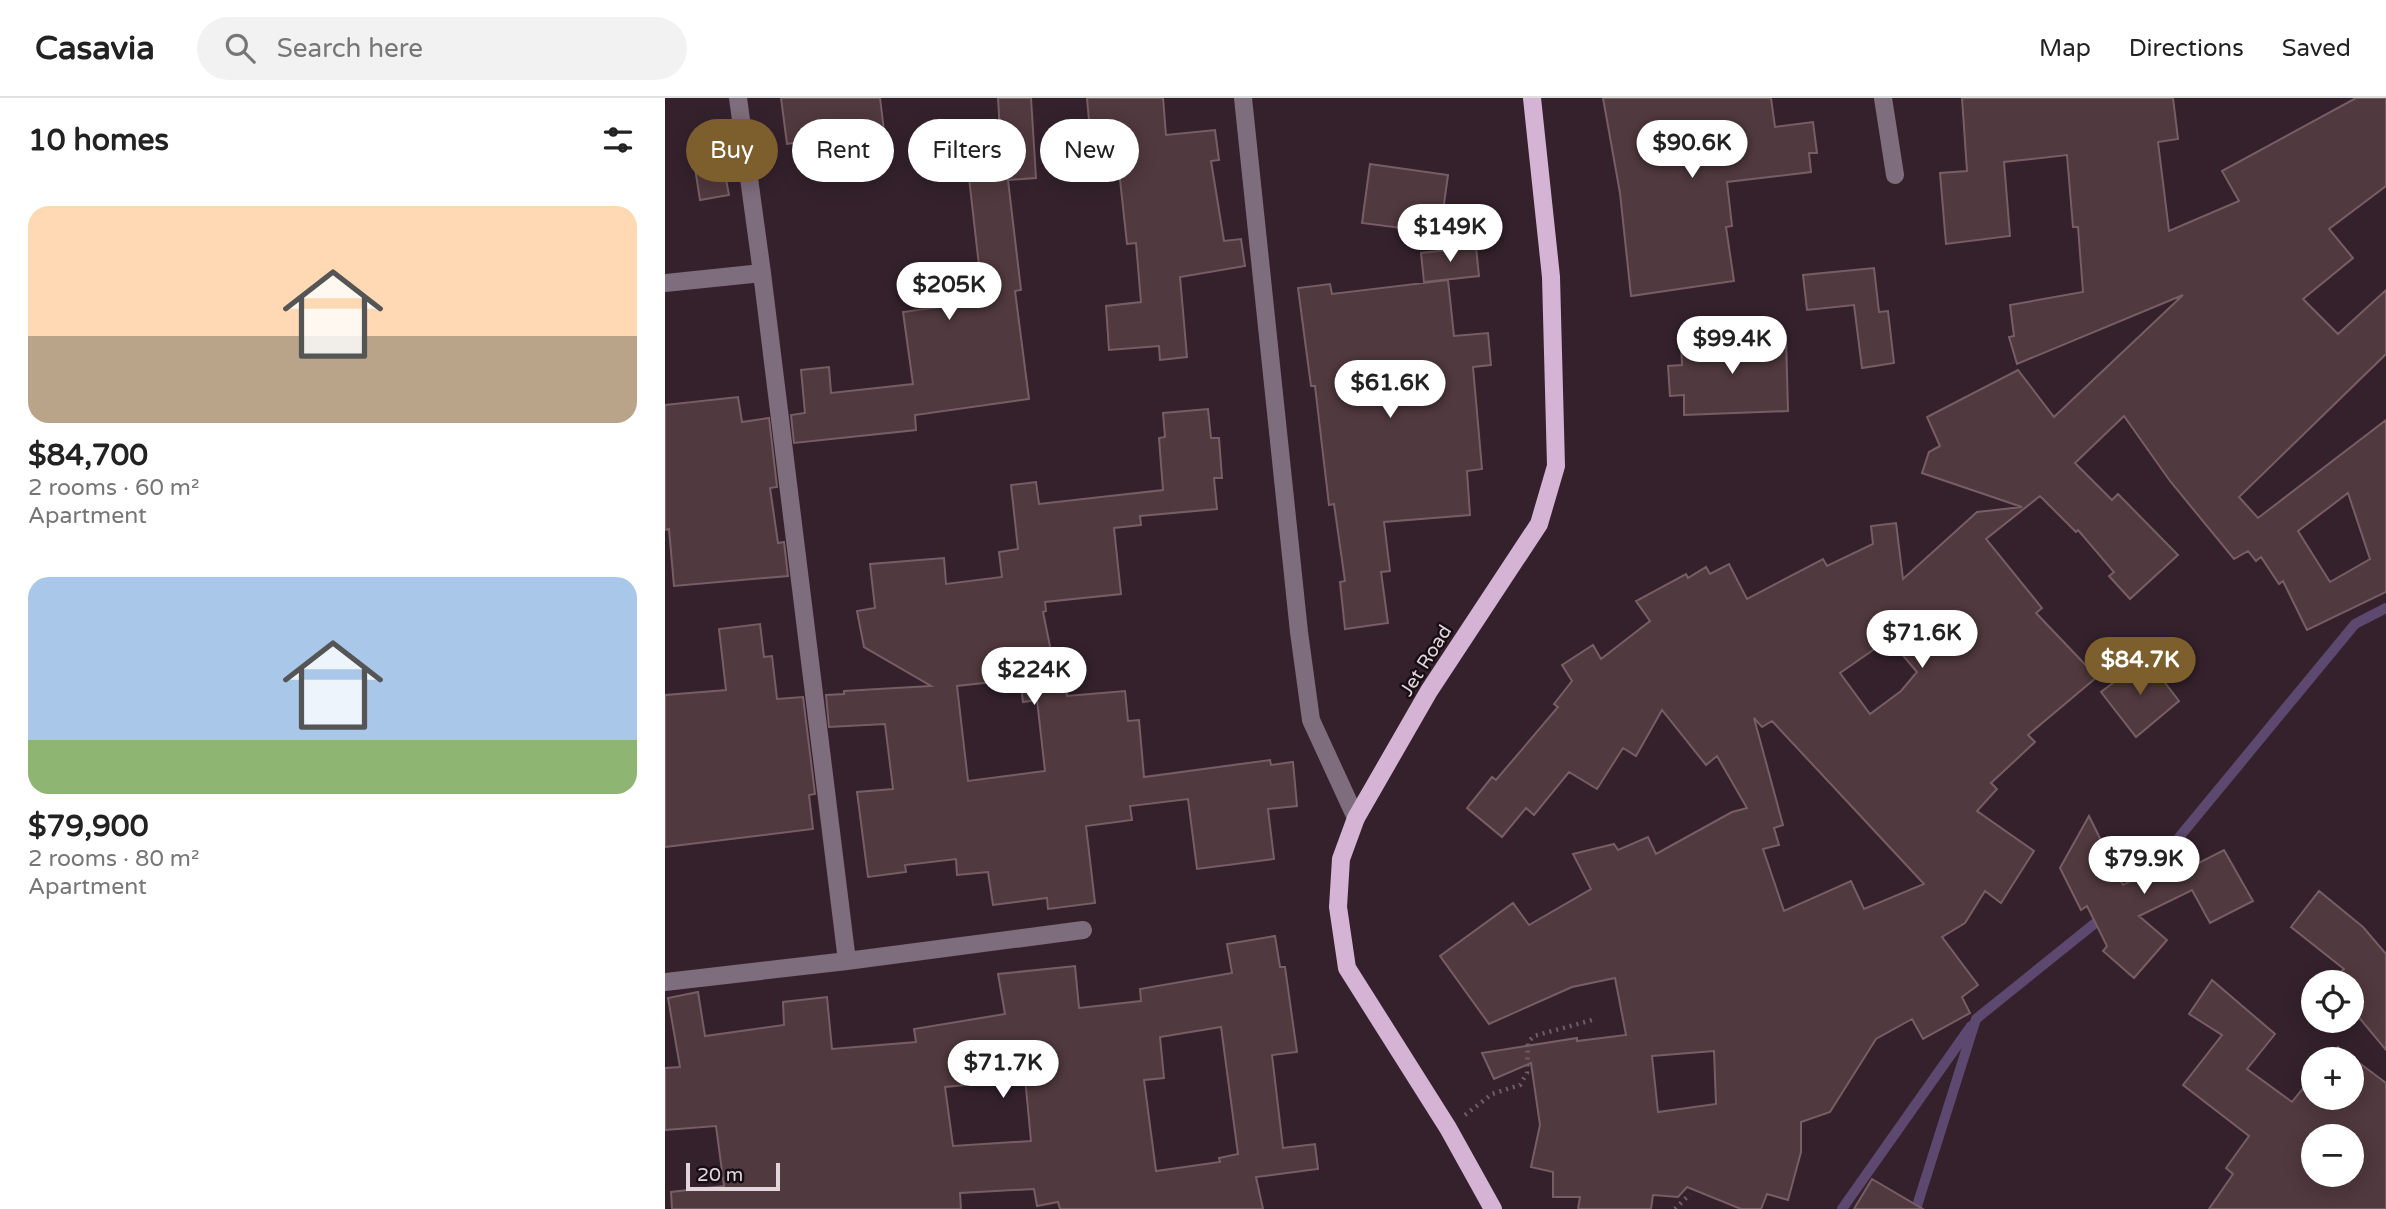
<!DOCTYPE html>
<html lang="en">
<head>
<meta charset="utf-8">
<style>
	:root { --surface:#fff; --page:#f2f2f2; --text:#222; --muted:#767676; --line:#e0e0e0; --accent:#7d5f2d }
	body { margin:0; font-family:"Varela Round",sans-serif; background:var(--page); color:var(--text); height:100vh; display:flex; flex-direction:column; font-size:26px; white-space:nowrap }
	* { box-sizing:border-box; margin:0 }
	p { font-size:23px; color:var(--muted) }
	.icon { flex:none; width:38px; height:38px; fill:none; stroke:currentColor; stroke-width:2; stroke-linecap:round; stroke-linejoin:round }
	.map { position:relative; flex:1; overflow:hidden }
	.sheet { display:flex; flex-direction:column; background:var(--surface); width:665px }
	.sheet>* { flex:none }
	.guide { position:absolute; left:21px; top:21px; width:665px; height:63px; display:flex; gap:14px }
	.buttons { position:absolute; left:1636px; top:872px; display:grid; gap:14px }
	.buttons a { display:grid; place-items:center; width:63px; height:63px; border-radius:50%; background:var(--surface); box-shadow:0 4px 18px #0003; font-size:35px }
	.scale { position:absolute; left:21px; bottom:18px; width:94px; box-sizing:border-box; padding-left:7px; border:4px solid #e2d5dc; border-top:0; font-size:19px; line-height:24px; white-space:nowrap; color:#e2d5dc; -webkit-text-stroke:5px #160e13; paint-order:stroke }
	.price { position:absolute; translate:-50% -60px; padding:0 16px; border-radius:24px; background:#fff; color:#222; font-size:23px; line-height:46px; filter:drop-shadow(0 2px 4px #0008) }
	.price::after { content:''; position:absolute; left:50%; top:42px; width:21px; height:16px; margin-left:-10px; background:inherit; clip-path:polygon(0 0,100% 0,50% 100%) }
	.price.current { background:var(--accent); color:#fff }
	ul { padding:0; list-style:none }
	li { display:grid; align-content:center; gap:14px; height:371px; padding:0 28px }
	li span { display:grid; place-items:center; height:217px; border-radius:21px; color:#555 }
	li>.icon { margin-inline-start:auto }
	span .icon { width:126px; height:126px; fill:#fffc; stroke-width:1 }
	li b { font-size:30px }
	h2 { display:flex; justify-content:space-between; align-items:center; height:84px; padding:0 28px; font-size:30px }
	.pill { padding:0 24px; border-radius:32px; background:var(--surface); box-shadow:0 4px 18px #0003; font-size:24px; line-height:63px }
	.pill.current { background:var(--accent); color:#fff }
	header { display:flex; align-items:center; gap:42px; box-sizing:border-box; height:98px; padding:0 35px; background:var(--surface); border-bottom:2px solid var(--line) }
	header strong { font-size:33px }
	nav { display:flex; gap:38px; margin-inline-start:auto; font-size:24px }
	.search { width:490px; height:63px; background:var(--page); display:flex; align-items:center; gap:18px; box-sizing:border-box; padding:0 24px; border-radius:38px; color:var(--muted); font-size:26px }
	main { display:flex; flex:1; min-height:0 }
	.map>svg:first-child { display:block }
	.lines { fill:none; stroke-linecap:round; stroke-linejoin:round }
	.stream { stroke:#5d4870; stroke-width:10 }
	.building { fill:#50393f; stroke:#785e64; stroke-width:2; fill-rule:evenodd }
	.path { stroke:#6e5d67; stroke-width:4.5; stroke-dasharray:2 5; stroke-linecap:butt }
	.minor { stroke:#7e6d7d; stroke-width:18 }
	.major { stroke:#d4b3d4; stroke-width:18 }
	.labels { text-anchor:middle; stroke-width:5; stroke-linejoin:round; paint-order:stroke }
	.street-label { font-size:19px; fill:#e2d5dc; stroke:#160e13 }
</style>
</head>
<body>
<header>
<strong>Casavia</strong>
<div class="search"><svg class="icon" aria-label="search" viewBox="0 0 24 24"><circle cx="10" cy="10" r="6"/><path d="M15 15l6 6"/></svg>Search here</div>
<nav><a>Map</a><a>Directions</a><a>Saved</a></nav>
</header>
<main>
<section class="sheet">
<h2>10 homes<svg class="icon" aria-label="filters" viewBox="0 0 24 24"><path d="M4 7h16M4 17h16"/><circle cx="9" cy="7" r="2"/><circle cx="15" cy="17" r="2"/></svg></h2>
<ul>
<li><span style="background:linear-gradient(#ffd9b3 60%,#b9a48a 0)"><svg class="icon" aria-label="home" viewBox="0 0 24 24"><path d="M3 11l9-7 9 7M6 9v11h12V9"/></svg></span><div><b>$84,700</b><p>2 rooms · 60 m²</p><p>Apartment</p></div></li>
<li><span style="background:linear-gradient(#a9c7e8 75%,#8fb573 0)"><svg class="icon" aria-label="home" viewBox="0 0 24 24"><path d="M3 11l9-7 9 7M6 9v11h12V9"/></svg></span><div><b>$79,900</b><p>2 rooms · 80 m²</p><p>Apartment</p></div></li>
</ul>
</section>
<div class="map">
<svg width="1721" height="1111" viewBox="0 0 1721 1111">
	<rect width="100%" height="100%" fill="#34212c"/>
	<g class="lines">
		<!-- stream -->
		<path class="stream" d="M1478,783L1690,526L1721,510
			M1177,1111L1306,928
			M1251,1111L1311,921L1439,818"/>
	</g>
	<!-- building -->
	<path class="building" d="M116,0H215L219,33L122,46Z
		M333,0H366L371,80L343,82L356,192L350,193L364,301L250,317L251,332L129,345L126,317L140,315L136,272L164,269L166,295L248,286L238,214L318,203L303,71L337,67Z
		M422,0H498L501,37L550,32L554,62L546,63L559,143L576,141L580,168L515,179L522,259L495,262L494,248L444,252L441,208L476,204L471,145L462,146L452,54L427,57Z
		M938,0H1106L1110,29L1148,24L1152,55H1144L1146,74L1062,84L1067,128L1061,129L1069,183L966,198L955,95Z
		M1297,0H1508L1513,41L1493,44L1504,133L1574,103L1557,73L1691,0H1721V88L1664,131L1688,160L1638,201L1673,236L1721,192V256L1574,399L1593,420L1721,322V494L1642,532L1618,483L1614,486L1596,459L1591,463L1583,453L1569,461L1505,383L1459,318L1410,365L1447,402L1453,396L1513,457L1465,501L1444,478L1449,474L1413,432L1411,434L1375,398L1321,441L1377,510L1371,515L1432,579L1363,637L1370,644L1326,685L1332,691L1312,713L1369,753L1336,805L1320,793L1300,825L1277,839L1313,887L1297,899L1305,915L1258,941L1247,921L1211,941L1165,1014L1136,1024V1054L1123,1102L1102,1096L1096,1111H1076L1022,1089L1013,1099L988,1097L986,1111H913L915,1099H888V1074L866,1069L875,1027L866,965L829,981L817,955L912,940V943L961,937L950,880L907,889L824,926L775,858L848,805L864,827L926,791L908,756L949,746L953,752L983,739L991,756L1067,714L1082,710L1052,658L1041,667L997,612L971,658L958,650L932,691L904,674L869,717L861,710L837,739L802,710L827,679L831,682L893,609L889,606L907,583L897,567L928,547L936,561L985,523L971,503L1021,476L1023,480L1041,469L1045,476L1064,466L1082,501L1158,461L1162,468L1208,446L1206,428L1231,425L1238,481L1312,414L1357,409L1257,375L1264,354L1275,348L1262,319L1353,272L1389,319L1518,197L1352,266L1344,239L1349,238L1345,207L1418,194L1413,129H1408L1402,57L1339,64L1345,138L1281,146L1275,75L1302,73ZM1683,395L1705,461L1665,484L1633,433ZM1224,541L1252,574L1236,593L1205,616L1175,575ZM1089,620L1097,629L1107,623L1259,786L1199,811L1186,783L1119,813L1098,751L1114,747L1109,730L1118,727ZM1049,953L1051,1006L993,1014L987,958Z
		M58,66L64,97L35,102L30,70Z
		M705,66L783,77L775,135L697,125Z
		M811,149L814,178L759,184L756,155Z
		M1209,170L1214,214L1223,213L1229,265L1197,270L1189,207L1142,212L1138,177Z
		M783,182L789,238L823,235L826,267L808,269L817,371L802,373L805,417L719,424L725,473L716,474L723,525L680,531L675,484L680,483L669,406L664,407L650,288H646L633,190L665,186L667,196Z
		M1121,239L1123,313L1019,317V297L1005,298L1003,268L1017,267L1016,243Z
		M73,299L77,324L104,320L112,389L105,390L113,445L119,444L123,478L9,488L4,431L0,432V307Z
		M543,311L546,340H554L557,380H549L552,411L475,418L476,427L449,430L456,496L380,504L381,513L378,514L390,573L399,572L402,598L460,593L463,623L474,622L479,679L605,662L606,667L628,664L632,708L603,711L609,761L532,771L523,701L465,708L467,722L421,728L430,805L383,811L382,800L328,807L323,774L292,777L291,761L240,767L241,774L203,779L192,694L228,691L220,626L164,629L161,597L179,596V593L266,588L199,549L192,513L210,510L205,466L279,460L281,486L337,479L334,454L353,451L346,387L371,384L374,406L498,392L494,340L500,339L498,315ZM355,581L358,604L372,602L380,673L303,683L292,588Z
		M95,526L99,559L107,558L112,601L138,599L150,696L144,697L148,731L0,749V597L61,592L54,531Z
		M1481,560L1514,603L1471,639L1436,594Z
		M1424,718L1458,787L1516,759L1522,771L1559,752L1588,803L1545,825L1527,792L1474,818L1502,842L1469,880L1438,853L1442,848L1422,808L1416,812L1395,770Z
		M1654,793L1698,829L1721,856V952L1687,911V884H1664L1679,871L1626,829Z
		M610,838L615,869H620L632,954L607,957L618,1050L650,1046L653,1071L591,1079L598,1111H395L393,1104L372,1108L369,1091L295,1095L296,1111H7L6,1094L59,1088L51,1028L0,1032V970L15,969L3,900L33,894L40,938L119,927L118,904L162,899L167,951L251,944L249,931L340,916L333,876L410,868L414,910L476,903L475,891L567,875L562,846ZM556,929L573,1056L554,1060L555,1064L491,1073L479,982L499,980L495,939ZM359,969L366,1043L288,1048L280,989L300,987L299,978Z
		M1547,882L1610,936L1582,971L1627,1004L1648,978V999H1687V961H1663L1673,949L1721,985V1111H1544L1568,1076L1561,1070L1584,1038L1518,987L1557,937L1524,916ZM1648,1038H1687V1076H1648Z
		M1207,1081L1258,1111H1189Z"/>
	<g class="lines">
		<!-- path -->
		<path class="path" d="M800,1017L827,996L855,987L862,975L863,944L869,938L931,921
			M1010,1111L1025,1096"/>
		<!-- minor -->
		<path class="minor" d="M73,0L97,175L182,863
			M578,0L634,534L646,622L691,720
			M1218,0L1230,77
			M0,185L97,175
			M0,884L182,863L418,832"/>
		<!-- major -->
		<path class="major" d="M828,1111L783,1030L682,870L673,809L676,761L691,720L764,593L874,426L891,368L886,179L867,0"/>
	</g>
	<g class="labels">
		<!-- street labels -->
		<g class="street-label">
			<text transform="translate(760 562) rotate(-58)" y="7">Jet Road</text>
		</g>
	</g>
</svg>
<div class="buttons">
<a><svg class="icon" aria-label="locate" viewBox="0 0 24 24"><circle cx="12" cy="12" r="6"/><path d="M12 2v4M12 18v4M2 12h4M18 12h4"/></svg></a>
<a>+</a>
<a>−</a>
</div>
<div class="scale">20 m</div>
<b class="price" style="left:1027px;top:82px">$90.6K</b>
<b class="price" style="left:785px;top:166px">$149K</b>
<b class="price" style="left:284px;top:224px">$205K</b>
<b class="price" style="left:1067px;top:278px">$99.4K</b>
<b class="price" style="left:725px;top:322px">$61.6K</b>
<b class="price" style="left:1257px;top:572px">$71.6K</b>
<b class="price current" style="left:1475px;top:599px">$84.7K</b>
<b class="price" style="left:369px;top:609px">$224K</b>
<b class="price" style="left:1479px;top:798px">$79.9K</b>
<b class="price" style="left:338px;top:1002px">$71.7K</b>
<div class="guide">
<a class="pill current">Buy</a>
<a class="pill">Rent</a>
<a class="pill">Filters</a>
<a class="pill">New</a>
</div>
</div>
</main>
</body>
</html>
